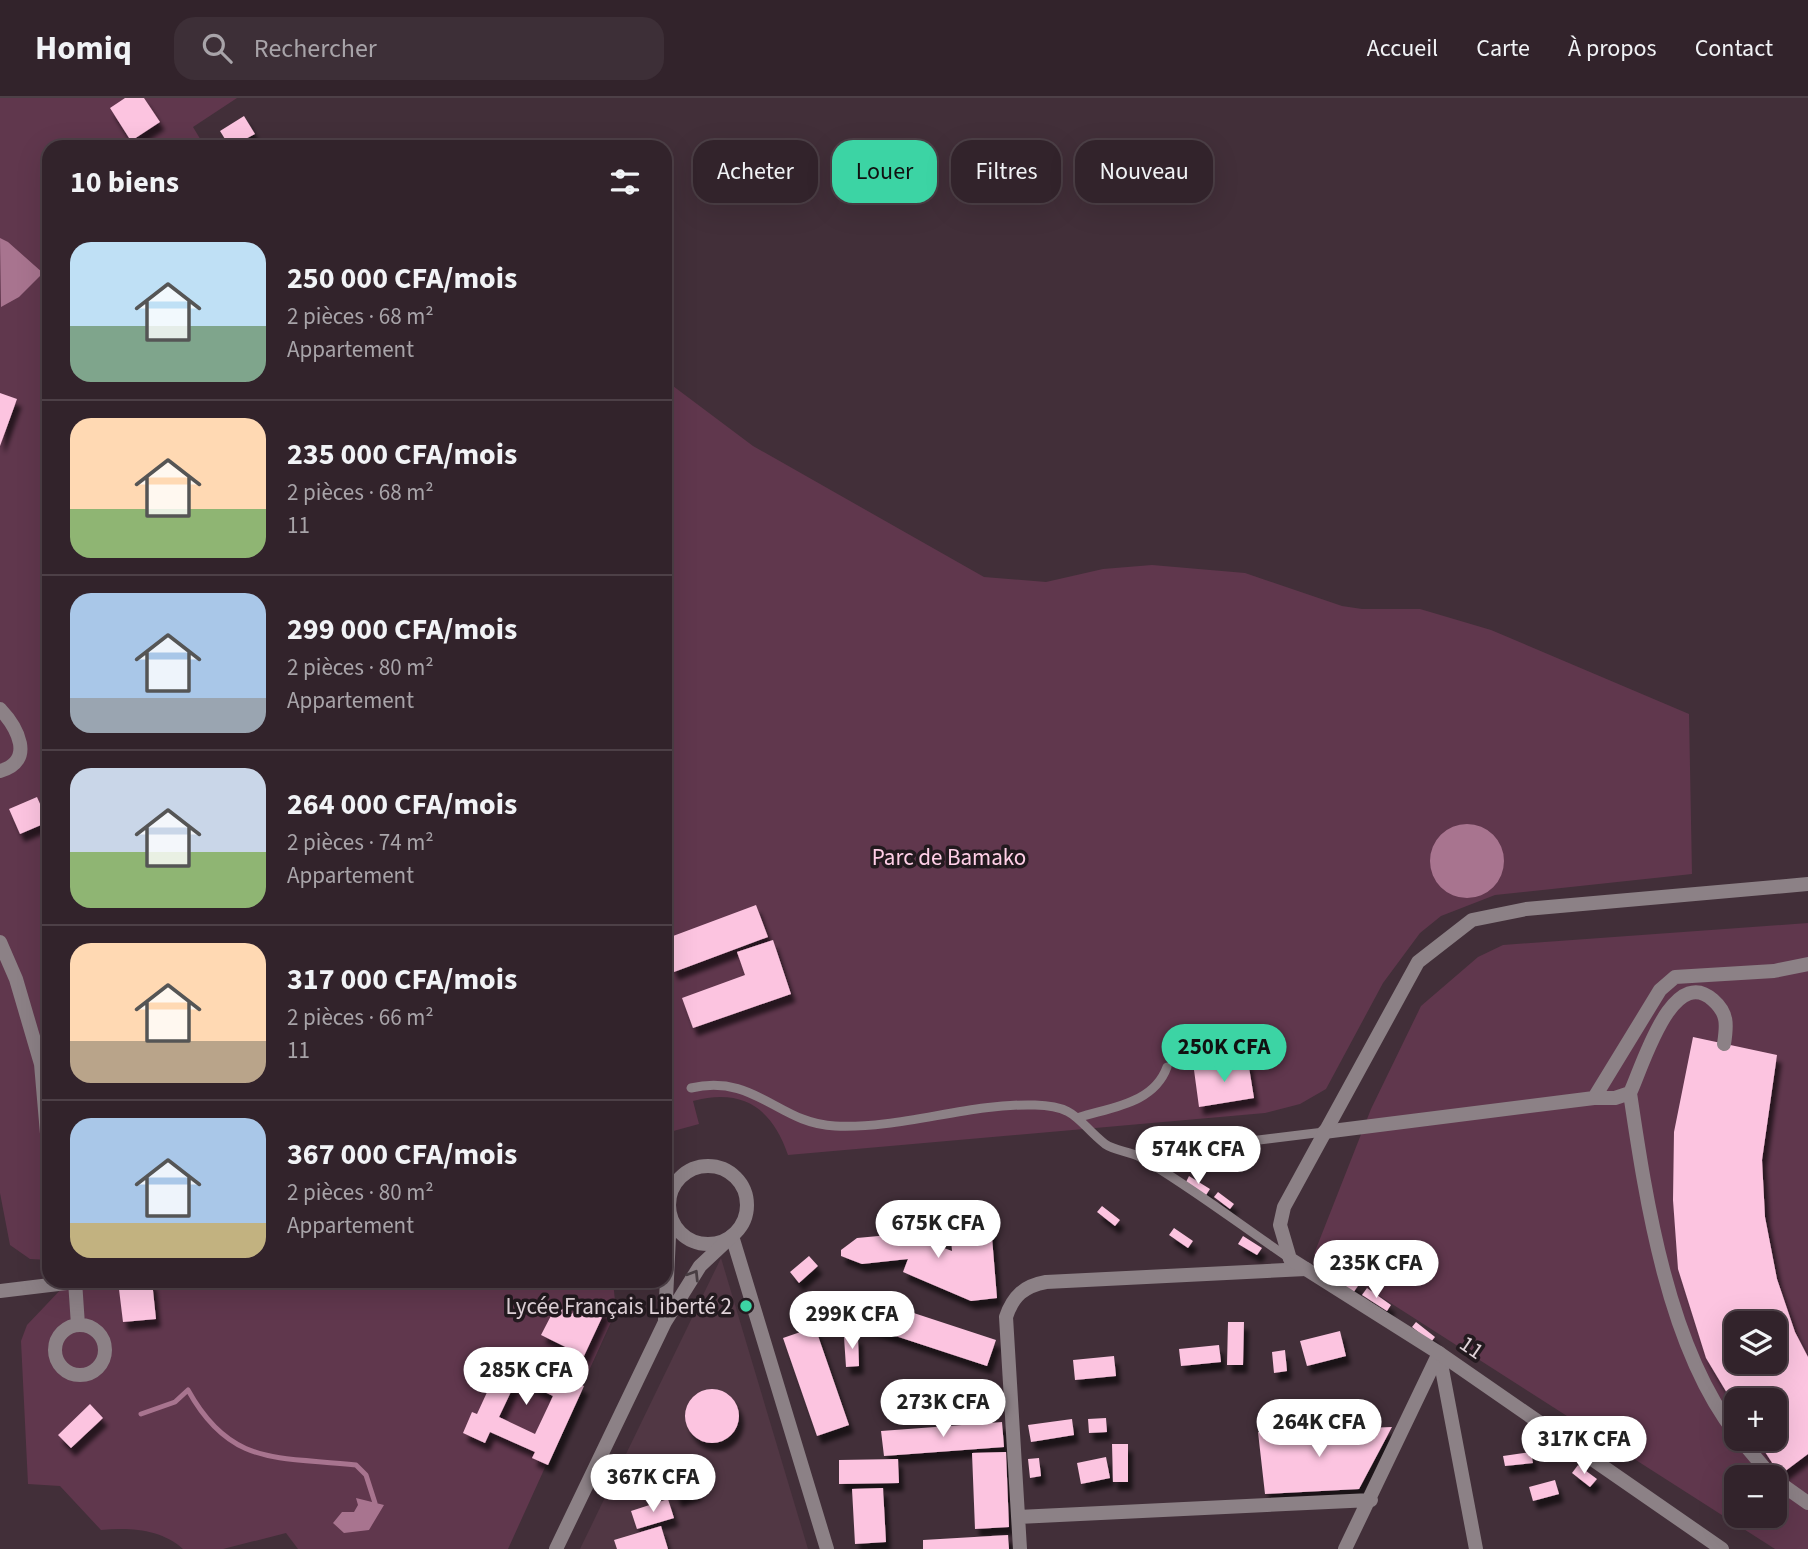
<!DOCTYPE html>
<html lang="fr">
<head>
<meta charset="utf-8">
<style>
	:root { --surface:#32232b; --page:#3d2f37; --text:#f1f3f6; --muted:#a8a4a9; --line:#4d4047; --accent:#3cd4a4 }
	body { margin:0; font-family:"Source Sans 3",sans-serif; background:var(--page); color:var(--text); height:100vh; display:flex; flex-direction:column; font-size:26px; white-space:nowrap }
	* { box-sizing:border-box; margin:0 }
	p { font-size:23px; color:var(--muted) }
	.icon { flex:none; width:38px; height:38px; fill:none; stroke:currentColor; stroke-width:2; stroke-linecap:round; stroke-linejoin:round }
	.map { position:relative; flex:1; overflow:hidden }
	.panel { position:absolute; left:42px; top:42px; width:630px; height:1148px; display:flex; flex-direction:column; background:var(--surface); border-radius:21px; box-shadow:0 7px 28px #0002,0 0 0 2px var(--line) }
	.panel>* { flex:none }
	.top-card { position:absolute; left:693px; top:42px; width:665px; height:63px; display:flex; gap:14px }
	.fabs { position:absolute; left:1724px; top:1213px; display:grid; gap:14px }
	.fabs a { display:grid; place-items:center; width:63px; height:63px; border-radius:14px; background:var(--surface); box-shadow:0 7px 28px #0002,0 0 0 2px var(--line); font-size:35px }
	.price { position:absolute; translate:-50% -60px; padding:0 16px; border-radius:24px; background:#fff; color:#222; font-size:23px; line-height:46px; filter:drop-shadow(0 2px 4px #0008) }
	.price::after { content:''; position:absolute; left:50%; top:42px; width:21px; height:16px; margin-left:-10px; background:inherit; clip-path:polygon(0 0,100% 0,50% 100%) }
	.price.selected { background:var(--accent); color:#111 }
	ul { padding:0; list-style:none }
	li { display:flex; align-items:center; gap:21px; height:175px; padding:0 28px }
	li+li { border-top:2px solid var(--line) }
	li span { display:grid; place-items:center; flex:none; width:196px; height:140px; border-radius:21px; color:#555 }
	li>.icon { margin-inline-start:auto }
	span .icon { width:84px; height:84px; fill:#fffc; stroke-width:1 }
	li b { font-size:30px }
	h2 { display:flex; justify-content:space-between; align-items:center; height:84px; padding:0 28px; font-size:30px }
	.pill { padding:0 24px; border-radius:21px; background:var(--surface); box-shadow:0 7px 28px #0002,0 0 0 2px var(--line); font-size:24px; line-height:63px }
	.pill.selected { background:var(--accent); color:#111 }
	header { display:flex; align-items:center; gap:42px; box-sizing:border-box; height:98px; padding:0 35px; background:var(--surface); border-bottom:2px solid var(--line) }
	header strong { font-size:33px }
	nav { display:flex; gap:38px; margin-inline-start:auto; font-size:24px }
	.search { width:490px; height:63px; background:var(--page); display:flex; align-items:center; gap:18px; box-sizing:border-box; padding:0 24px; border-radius:21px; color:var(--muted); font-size:26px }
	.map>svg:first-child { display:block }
	.built { fill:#513744 }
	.green { fill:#60374d; fill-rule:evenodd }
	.water { fill:#a8748f }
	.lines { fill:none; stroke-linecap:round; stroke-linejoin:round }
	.stream { stroke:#a8748f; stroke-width:5 }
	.building { fill:#fcc4e0; fill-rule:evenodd; filter:url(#shadow) }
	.service { stroke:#8c8186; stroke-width:9 }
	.minor { stroke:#8c8186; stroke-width:14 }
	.tertiary { stroke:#8c8186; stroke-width:14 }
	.oneway { stroke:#483e43 }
	.poi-dot { fill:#3cd4a4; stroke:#231a1f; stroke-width:2.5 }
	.labels { text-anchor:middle; stroke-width:7; stroke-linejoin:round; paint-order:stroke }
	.park-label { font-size:23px; fill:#ffcfe7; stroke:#231a1f }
	.poi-label { font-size:23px; fill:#e0d3d9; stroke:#231a1f; text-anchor:end }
	.street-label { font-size:23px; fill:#e0d3d9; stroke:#231a1f }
</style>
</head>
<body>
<header>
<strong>Homiq</strong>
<div class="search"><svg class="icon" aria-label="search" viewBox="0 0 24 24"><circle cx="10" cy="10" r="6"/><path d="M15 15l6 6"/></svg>Rechercher</div>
<nav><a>Accueil</a><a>Carte</a><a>À propos</a><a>Contact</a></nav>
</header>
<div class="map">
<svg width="1808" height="1451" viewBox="0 0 1808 1451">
	<defs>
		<filter id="shadow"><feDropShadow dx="4.5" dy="8" stdDeviation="2" flood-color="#0009"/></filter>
	</defs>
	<rect width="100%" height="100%" fill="#422f39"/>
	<!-- built -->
	<path class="built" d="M721,1160L808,1451H580Z"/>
	<!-- green -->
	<path class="green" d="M0,0H237L193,29L205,49H49V1162L30,1161L10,1147L0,1095Z
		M665,282L753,348L984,479L1046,484L1103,471L1152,467L1245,475L1342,508L1362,511H1420L1491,532L1689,616L1692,776L1495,797L1441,818L1420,835L1383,885L1326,991L1300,1006L1265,1015L788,1057C772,1010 743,990 693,1003L699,1026L666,1035Z
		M1808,825V1451H1775L1314,1156L1371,1011L1421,908L1478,859L1503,847ZM1736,1225H1774V1264H1736ZM1736,1302H1774V1340H1736ZM1736,1379H1774V1418H1736Z
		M65,1183H613L616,1213L508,1451H298L286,1435L223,1451H183C162,1431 129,1429 101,1432L60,1388L28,1386L21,1243L27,1227L65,1187Z"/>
	<!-- water -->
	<path class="water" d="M0,140L8,144L43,175L19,199L1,209Z
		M1430 763a37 37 0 1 1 74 0a37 37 0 1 1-74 0Z
		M356,1400L384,1407L369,1432L344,1435L333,1425L342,1414H354L358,1407Z"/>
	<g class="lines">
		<!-- stream -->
		<path class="stream" d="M141,1316L175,1304L188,1292C231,1370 279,1358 356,1367L366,1377L375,1405"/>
	</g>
	<!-- building -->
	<path class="building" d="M125,0H144L160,24L131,43L110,10Z
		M244,18L255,36L230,49L220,33Z
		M0,295L17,301L0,348Z
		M37,699L48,724L20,736L9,711Z
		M756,807L768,839L674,874L665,850V841Z
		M773,842L791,896L693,930L682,900L745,877L737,854Z
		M1693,939L1777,957L1762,1062L1765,1119L1777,1181L1795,1234L1808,1259V1356L1780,1377L1756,1340H1774V1302H1736V1310L1706,1260L1678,1171L1673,1102L1674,1034ZM1736,1225H1774V1264H1736Z
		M1248,963L1254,1000L1199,1009L1194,972Z
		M1189,1078L1210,1091L1206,1097L1186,1084Z
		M1218,1094L1234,1106L1230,1111L1214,1099Z
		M1102,1108L1120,1122L1115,1128L1097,1114Z
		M991,1127L997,1200L971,1203L903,1174L908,1161L862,1166L841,1158V1152L857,1140L911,1135L910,1137L952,1153L950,1131Z
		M1174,1130L1193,1143L1188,1150L1169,1137Z
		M1243,1138L1262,1150L1257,1157L1238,1146Z
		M809,1158L818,1168L799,1185L790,1174Z
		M1334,1171L1358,1188L1353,1195L1330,1177Z
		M118,1183H152L156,1221L123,1224Z
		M1367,1190L1391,1207L1387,1213L1362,1197Z
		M868,1200L996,1242L987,1268L859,1226Z
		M580,1201L605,1213L584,1258L541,1237L556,1208L572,1216Z
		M1228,1224H1244L1243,1267H1227Z
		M1416,1224L1435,1239L1431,1244L1412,1229Z
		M815,1229L849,1327L817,1338L783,1240Z
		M1340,1233L1346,1258L1307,1268L1300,1243Z
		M858,1238L859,1268L846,1269L844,1239Z
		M1219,1247L1221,1264L1181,1268L1179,1251Z
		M1285,1252L1287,1273L1274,1275L1272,1254Z
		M506,1253L584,1288L548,1367L532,1360L535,1354L490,1334L485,1345L463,1335L472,1314L477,1316ZM517,1281L553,1298L535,1336L499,1319Z
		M1114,1258L1116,1278L1075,1282L1073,1262Z
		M685 1318a27 27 0 1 1 54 0a27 27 0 1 1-54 0Z
		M90,1306L103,1320L71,1350L58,1337Z
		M1106,1320L1107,1334L1089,1335L1088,1321Z
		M1072,1321L1074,1337L1031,1344L1028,1327Z
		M1002,1324L1004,1349L884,1358L881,1333Z
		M1392,1329L1359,1391L1265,1396L1258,1334Z
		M1112,1346H1128V1384H1113Z
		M1006,1354L1009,1429L975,1431L972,1355Z
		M1531,1354L1533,1365L1505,1368L1503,1358Z
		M1106,1359L1110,1380L1081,1386L1077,1365Z
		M1039,1360L1041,1378L1030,1380L1028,1361Z
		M898,1361L899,1385L839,1386V1362Z
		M688,1365L697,1394L677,1401L668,1372Z
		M1578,1367L1597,1381L1590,1389L1572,1375Z
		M1555,1382L1559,1396L1533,1403L1529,1389Z
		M883,1390L886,1444L855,1446L852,1391Z
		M668,1401L674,1420L637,1431L631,1413Z
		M661,1428L668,1451H617L614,1442Z
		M1008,1437L1009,1451H923V1442Z"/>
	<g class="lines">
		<!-- service -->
		<path class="service" d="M691,990C755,975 779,1026 835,1028C902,1031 968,1005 1035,1007C1078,1008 1077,1024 1105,1046C1115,1053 1129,1053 1140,1059C1191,1089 1239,1126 1289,1160
			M1080,1019C1113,1009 1154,1005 1167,969
			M1137,1057L1324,1034"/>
		<!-- minor -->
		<path class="minor" d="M0,611C17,629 36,663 0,673
			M0,844L16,881L41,966L49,1059
			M1630,995C1646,1103 1668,1249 1736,1336
			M1594,1000L1660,892L1675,879L1774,873L1808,866
			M1324,1034L1594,1000H1615L1630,995C1642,970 1672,865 1713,902C1728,915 1727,927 1724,946
			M669 1107a39 39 0 1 1 78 0a39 39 0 1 1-78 0Z
			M732,1138L827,1451
			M75,1183L78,1227
			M0,1193L75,1184
			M55 1252a25 25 0 1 1 50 0a25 25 0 1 1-50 0Z
			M1439,1255L1476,1451
			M1739,1340L1772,1379
			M1774,1381L1808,1405
			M1018,1419L1371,1402
			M1020,1451L1006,1219C1013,1198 1024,1188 1046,1184L1306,1171
			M1345,1451L1439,1255"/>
		<!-- tertiary -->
		<path class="tertiary" d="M665,1222L670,1118
			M556,1451L665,1224L700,1168L732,1138
			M1722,1451L1439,1255L1290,1161L1280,1127L1284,1109L1418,864L1472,822L1526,811L1808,786"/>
	</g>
	<!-- one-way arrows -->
	<defs><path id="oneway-chevron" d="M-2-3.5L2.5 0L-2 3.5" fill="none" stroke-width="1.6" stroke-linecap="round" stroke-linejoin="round" transform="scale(1.75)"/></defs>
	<use class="oneway" href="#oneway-chevron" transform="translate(694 1177) rotate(-58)"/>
	<!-- markers -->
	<circle class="poi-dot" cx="746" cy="1208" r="7"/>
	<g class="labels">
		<!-- park labels -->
		<g class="park-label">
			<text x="949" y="767">Parc de Bamako</text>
		</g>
		<!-- poi labels -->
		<g class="poi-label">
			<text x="732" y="1216">Lycée Français Liberté 2</text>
		</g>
		<!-- street labels -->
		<g class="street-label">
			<text transform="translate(1472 1249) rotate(35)" y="8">11</text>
		</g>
	</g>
</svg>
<div class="fabs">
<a><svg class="icon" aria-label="layers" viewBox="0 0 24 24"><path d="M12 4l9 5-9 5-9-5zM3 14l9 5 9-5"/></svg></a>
<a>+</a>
<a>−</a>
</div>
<b class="price selected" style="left:1224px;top:986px">250K CFA</b>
<b class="price" style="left:1198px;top:1088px">574K CFA</b>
<b class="price" style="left:938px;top:1162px">675K CFA</b>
<b class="price" style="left:1376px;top:1202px">235K CFA</b>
<b class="price" style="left:852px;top:1253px">299K CFA</b>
<b class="price" style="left:526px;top:1309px">285K CFA</b>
<b class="price" style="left:943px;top:1341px">273K CFA</b>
<b class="price" style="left:1319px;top:1361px">264K CFA</b>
<b class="price" style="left:1584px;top:1378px">317K CFA</b>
<b class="price" style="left:653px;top:1416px">367K CFA</b>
<div class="top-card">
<a class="pill">Acheter</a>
<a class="pill selected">Louer</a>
<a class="pill">Filtres</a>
<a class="pill">Nouveau</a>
</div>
<section class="panel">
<h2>10 biens<svg class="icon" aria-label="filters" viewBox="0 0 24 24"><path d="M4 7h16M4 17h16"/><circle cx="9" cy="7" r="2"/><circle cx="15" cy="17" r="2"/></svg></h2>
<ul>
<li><span style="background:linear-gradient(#bfe0f5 60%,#7fa58c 0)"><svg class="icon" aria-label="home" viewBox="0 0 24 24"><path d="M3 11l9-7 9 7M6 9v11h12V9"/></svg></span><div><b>250 000 CFA/mois</b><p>2 pièces · 68 m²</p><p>Appartement</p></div></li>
<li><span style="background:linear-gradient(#ffd9b3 65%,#8fb573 0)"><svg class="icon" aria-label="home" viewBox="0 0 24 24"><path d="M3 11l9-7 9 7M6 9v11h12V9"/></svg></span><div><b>235 000 CFA/mois</b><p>2 pièces · 68 m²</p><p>11</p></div></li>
<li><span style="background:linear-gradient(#a9c7e8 75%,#9aa5b1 0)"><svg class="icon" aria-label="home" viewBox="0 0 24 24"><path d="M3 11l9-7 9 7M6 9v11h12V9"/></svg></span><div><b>299 000 CFA/mois</b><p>2 pièces · 80 m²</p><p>Appartement</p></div></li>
<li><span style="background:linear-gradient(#c9d6e8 60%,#8fb573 0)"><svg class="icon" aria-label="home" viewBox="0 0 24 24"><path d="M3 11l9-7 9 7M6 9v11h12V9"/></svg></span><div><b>264 000 CFA/mois</b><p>2 pièces · 74 m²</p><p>Appartement</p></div></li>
<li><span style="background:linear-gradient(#ffd9b3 70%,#b9a48a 0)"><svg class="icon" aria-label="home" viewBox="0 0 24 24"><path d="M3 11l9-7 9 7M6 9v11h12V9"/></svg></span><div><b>317 000 CFA/mois</b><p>2 pièces · 66 m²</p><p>11</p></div></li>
<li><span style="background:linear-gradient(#a9c7e8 75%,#c2b280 0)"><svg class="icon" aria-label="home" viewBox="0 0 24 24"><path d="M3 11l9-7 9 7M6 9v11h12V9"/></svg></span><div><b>367 000 CFA/mois</b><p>2 pièces · 80 m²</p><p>Appartement</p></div></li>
</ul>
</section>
</div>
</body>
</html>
